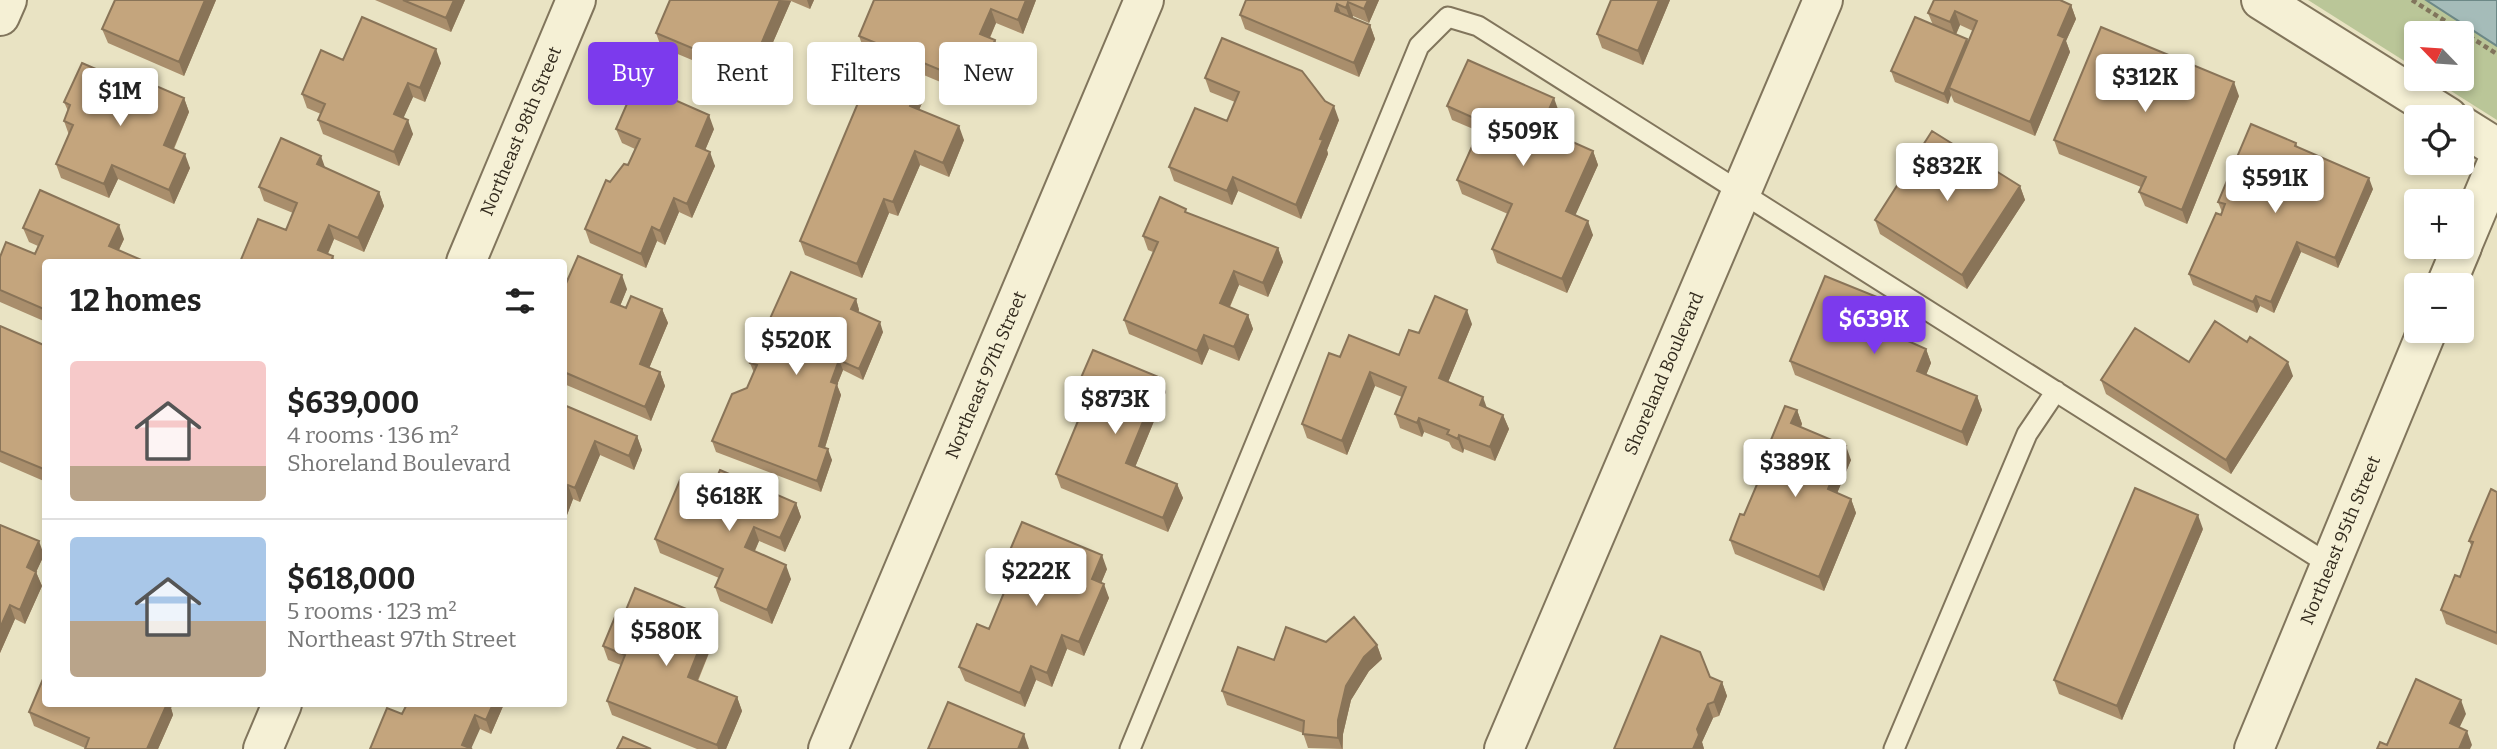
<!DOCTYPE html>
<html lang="en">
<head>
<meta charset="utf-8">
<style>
	:root { --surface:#fff; --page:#f2f2f2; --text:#222; --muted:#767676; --line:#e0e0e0; --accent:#7c3aed }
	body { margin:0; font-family:Bitter,serif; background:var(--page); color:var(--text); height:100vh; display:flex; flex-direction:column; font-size:26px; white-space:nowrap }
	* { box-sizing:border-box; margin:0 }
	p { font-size:23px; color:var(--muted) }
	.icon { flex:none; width:38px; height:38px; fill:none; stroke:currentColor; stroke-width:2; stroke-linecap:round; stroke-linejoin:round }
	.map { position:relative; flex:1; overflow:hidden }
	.sheet { position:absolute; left:42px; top:259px; width:525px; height:448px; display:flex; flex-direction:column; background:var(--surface); border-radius:7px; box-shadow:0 4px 10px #0003 }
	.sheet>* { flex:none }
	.banner { position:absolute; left:588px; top:42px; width:665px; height:63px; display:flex; gap:14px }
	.needle { width:46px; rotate:295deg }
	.buttons { position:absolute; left:2404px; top:21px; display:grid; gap:14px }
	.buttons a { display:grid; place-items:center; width:70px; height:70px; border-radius:7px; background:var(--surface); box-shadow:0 4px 10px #0003; font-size:35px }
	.price { position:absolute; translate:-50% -60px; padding:0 16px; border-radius:7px; background:#fff; color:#222; font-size:23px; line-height:46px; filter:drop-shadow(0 2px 4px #0008) }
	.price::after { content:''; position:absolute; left:50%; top:42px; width:21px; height:16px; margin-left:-10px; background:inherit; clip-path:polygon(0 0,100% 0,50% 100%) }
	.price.on { background:var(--accent); color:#fff }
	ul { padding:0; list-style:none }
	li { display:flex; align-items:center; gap:21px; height:175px; padding:0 28px }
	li+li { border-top:2px solid var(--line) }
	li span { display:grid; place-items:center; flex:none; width:196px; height:140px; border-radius:7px; color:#555 }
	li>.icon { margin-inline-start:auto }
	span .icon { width:84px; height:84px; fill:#fffc; stroke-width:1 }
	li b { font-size:30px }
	h2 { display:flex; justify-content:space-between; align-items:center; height:84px; padding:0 28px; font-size:30px }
	.pill { padding:0 24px; border-radius:7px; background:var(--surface); box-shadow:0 4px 10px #0003; font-size:24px; line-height:63px }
	.pill.on { background:var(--accent); color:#fff }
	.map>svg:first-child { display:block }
	.green { fill:#bac698 }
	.water { fill:#a5bcb9; stroke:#6d8987; stroke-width:2 }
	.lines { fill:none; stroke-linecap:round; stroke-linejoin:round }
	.lane-casing { stroke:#81755c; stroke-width:23 }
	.street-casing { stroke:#81755c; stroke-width:42 }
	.path { stroke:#81755c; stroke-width:4.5; stroke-dasharray:5 3.5; stroke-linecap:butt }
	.lane { stroke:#f5f0d5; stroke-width:19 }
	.street { stroke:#f5f0d5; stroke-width:38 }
	.wall { fill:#a98e6c; fill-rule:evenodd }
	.shaded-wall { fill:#897458 }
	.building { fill:#c4a57d; stroke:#897458; stroke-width:2 }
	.labels { text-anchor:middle; stroke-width:7; stroke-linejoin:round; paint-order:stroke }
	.street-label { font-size:18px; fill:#332b1e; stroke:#f1edd2 }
</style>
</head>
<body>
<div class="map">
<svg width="2497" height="749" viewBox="0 0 2497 749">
	<rect width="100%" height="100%" fill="#e9e3c3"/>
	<!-- green -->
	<path class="green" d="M2308,0H2426L2497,45V120L2432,79H2462V33H2417V69Z"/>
	<!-- water -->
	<path class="water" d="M2426,0H2497V46Z"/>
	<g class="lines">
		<defs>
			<path id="lane" d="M1130,749L1419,46L1448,17L1478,26L2330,565
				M1894,749L2027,434L2056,391"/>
			<g id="street">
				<path d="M2261,0L2448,117"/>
				<path d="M0,16L7,0"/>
				<path d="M2462,126L2497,148"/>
				<path d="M2462,246L2497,163"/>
				<path id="s1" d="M466,262L576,0"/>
				<path d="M2446,285L2462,247"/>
				<path d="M263,749L282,704"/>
				<path id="s2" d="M828,749L1144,0"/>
				<path id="s3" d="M1504,749L1823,0"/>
				<path id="s4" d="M2254,749L2427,331"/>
			</g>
		</defs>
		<!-- lane casing -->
		<use href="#lane" class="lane-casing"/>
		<!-- street casing -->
		<use href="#street" class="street-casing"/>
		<!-- path -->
		<path class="path" d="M2412,0L2497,54"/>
		<!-- lane -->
		<use href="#lane" class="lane"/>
		<!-- street -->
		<use href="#street" class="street"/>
	</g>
	<!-- wall -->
	<path class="wall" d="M115,0H216L184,76L108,43L102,29Z
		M375,0H465L451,32Z
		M670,0H814L810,9L791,1L754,86L661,47L656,33Z
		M1036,0L1023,34L996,23L990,38L995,40L1000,54L981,99L864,50L859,36Z
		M1246,0H1379L1369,23L1353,16L1352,18L1370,25L1375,39L1359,77L1245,29L1240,15Z
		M1611,0H1670L1643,65L1602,48L1597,34Z
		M1934,0L2071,5L2076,19L2066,41L2070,52L2035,136L1954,102L1951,95L1948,104L1895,82L1891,71L1933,25L1928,13ZM1960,25L1973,31L1968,42L1956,35Z
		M343,60L441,63L425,102L413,97L403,118L413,134L399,166L323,134L318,120L321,114L307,108L302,94Z
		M1205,78L1339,120L1327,150L1328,154L1301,219L1238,191L1232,205L1174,181L1169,167L1227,121L1235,102L1210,92Z
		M121,80L184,98L189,112L174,149L190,168L174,204L118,179L109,198L61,178L56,164L69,135L64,121L68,111L64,102Z
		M919,84L924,98L919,110L964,140L949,177L920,165L898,216L889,213L862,278L805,255L800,241Z
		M2239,96L2187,224L2145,206L2139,192L2141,187L2059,154L2054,140Z
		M1447,106L1559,112L1551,132L1593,151L1598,165L1575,215L1593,235L1567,293L1497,263L1492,249L1508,214L1462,194L1457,180L1478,131L1452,120Z
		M616,129H714L705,150L715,166L692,218L679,212L665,245L657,241L646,268L590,243L585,229L610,182L628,165L635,149L622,143Z
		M2296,143L2298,148L2373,189L2338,268L2301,252L2274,313L2260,306L2257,313L2193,285L2189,274L2222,212L2218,202Z
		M326,168L379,192L384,206L364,252L334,239L328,254L333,256L335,262H240L286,230L293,213L264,201L259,187Z
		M2020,186L2025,200L1967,289L1880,234L1875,220Z
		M1188,213L1278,248L1283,262L1268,297L1239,285L1230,307L1248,315L1253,329L1239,361L1209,349L1202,365L1129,334L1124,320L1153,252L1148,250L1143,236Z
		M23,228L124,239L119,250L46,262V322L0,302V257L35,254L38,246L29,242Z
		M564,288L627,289L620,306L626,308L662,309L668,323L649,368L660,372L665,386L651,421L564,384Z
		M856,299L859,310L858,312L883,332L863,380L843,370L837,385L841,395L825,448L832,460L821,492L716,452L712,441L747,388L754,373L750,363Z
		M1887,313L1882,325L1912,343L1926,349L1931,363L1926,375L1977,396L1982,410L1967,446L1795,375L1790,361Z
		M1472,324L1448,382L1487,408L1503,415L1509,429L1495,461L1464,449L1463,453L1452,448L1449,442L1424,432L1422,437L1400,428L1395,414L1402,397L1375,386L1347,455L1307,438L1302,424L1340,357L1399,355L1419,333Z
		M0,326L46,346V482L0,462Z
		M2189,362L2293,376L2231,474L2106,394L2101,380Z
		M1077,387L1166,392L1135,467L1177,484L1183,498L1168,532L1061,488L1056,474L1086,403L1082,401Z
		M564,405L637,436L642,450L634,470L600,455L580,502L573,499L564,523Z
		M1797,410L1802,424L1801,427L1851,460L1837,493L1851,499L1856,513L1824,591L1735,554L1730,540L1744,515L1770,453L1768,447Z
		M2497,492V645L2446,624L2441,610L2460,577L2472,547L2469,541Z
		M710,493L796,503L801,517L785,552L759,541L755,551L791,579L772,624L720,601L715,587L719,578L660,553L655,539Z
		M0,525L44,555L36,572L42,586L25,624L15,619L0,653Z
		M2203,529L2122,720L2059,694L2054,680Z
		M1005,562L1107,569L1101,583L1109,598L1084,656L1067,649L1052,687L1036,680L1025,707L965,681L959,667L989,629L1011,576Z
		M624,615L711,619L717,633L698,681L737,697L742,711L726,749H697L612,715L607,701L621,665L608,660L603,646Z
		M1326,642L1377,645L1382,659L1369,671L1351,700L1343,734V749L1308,748L1303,733L1227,705L1222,691L1274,660Z
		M1710,677L1722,682L1727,696L1719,716L1713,718L1702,742L1704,749H1614Z
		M46,704H173L171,708L173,715L158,749H85V748L34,726L29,712Z
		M407,704H504L491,734L480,729L402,714Z"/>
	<!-- shaded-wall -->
	<path class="shaded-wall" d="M205,0H216L184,76L179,62Z
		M454,0H465L451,32L446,18Z
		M780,0L791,1L754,86L749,72Z
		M807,0H814L810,9Z
		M1026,0H1036L1023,34L1018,20Z
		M1368,0H1379L1369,23L1364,9Z
		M1659,0H1670L1643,65L1638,51Z
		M1348,2L1353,16L1351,22L1346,8Z
		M1337,4L1343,18L1335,11Z
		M2071,5L2076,19L2066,41L2070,52L2035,136L2030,122L2058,35Z
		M991,9L996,23L985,48L980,34Z
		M1955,11L1960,25L1955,36L1950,22Z
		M1370,25L1375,39L1359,77L1354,63Z
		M1967,39L1971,50L1949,88L1951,95L1948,104L1944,94Z
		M995,40L1000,54L981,99L976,85Z
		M436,49L441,63L425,102L420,88Z
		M2234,82L2239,96L2187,224L2182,210Z
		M408,83L413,97L399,128L394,114Z
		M919,84L924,98L915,120L910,106Z
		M184,98L189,112L169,159L164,145Z
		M1554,98L1559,112L1546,142L1541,128Z
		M1334,106L1339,120L1327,150L1328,154L1301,219L1296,205L1320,139Z
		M709,115L714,129L701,160L696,146Z
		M408,120L413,134L399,166L394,152Z
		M959,126L964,140L949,177L943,163Z
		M915,151L920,165L898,216L893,202Z
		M1593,151L1598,165L1571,225L1566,211Z
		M710,152L715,166L692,218L687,204Z
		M185,154L190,168L174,204L169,190Z
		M321,156L326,170L317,164Z
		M112,165L118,179L109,198L104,184Z
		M1233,177L1238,191L1232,205L1227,191Z
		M2369,178L2373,189L2338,268L2335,258Z
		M2020,186L2025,200L1967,289L1962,275Z
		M379,192L384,206L364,252L358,238Z
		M674,198L679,212L665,245L660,231Z
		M884,199L889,213L862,278L857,264Z
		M1588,221L1593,235L1567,293L1562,279Z
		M119,225L124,239L114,260L109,246Z
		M329,225L334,239L324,262L318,250Z
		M652,227L657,241L646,268L641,254Z
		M2297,242L2301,252L2274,313L2271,302Z
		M1278,248L1283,262L1268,297L1263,283Z
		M1234,271L1239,285L1225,317L1220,303Z
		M622,275L627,289L616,316L611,302Z
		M2256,296L2260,306L2257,313L2253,302Z
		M856,299L859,310L855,319L851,309Z
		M1882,299L1887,313L1878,335L1873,321Z
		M662,309L668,323L645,378L640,364Z
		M1467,310L1472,324L1444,392L1439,378Z
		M1248,315L1253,329L1239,361L1234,347Z
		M880,322L883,332L863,380L859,369Z
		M1204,335L1209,349L1202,365L1197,351Z
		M1926,349L1931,363L1922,385L1917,371Z
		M839,360L843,370L837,385L841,395L822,457L819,446L831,382Z
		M2288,362L2293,376L2231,474L2226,460Z
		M660,372L665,386L651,421L645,407Z
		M1370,372L1375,386L1347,455L1342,441Z
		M1161,378L1166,392L1131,477L1126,463Z
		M1977,396L1982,410L1967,446L1962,432Z
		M1483,397L1488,411L1480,405Z
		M1797,410L1802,424L1796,437L1791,423Z
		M1503,415L1509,429L1495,461L1490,447Z
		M1419,418L1424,432L1422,437L1417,423Z
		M1459,435L1464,449L1463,453L1458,439Z
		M637,436L642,450L634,470L629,456Z
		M595,441L600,455L580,502L575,488Z
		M1846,446L1851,460L1833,503L1828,489Z
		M828,449L832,460L821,492L817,481Z
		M1177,484L1183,498L1168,532L1163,518Z
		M568,485L573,499L564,523V497Z
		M1851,499L1856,513L1824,591L1819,577Z
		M796,503L801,517L785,552L780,538Z
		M2198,515L2203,529L2122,720L2117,706Z
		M754,527L759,541L750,561L745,547Z
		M39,541L44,555L32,581L27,567Z
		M1102,555L1107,569L1097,593L1092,579Z
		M786,565L791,579L772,624L767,610Z
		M36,572L42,586L25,624L20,610Z
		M1104,584L1109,598L1084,656L1079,642Z
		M10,605L15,619L0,653V628Z
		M711,619L717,633L693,691L688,677Z
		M1062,635L1067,649L1052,687L1047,673Z
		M1377,645L1382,659L1369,671L1351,700L1343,734L1342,749L1338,738V720L1346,686L1364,657Z
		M1031,666L1036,680L1025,707L1020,693Z
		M1722,682L1727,696L1719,716L1714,702Z
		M737,697L742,711L726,749H718L717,745Z
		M2461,700L2466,714L2455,737L2450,723Z
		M165,704H173L171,708L173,715L158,749H147Z
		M493,704H504L491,734L486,720Z
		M1708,704L1713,718L1702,742L1704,749H1693L1697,729Z
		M475,715L480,729L471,749L462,745Z
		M2467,731L2472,745L2470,749H2459Z
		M1024,734L1029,749H1018Z"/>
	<!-- building -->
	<path class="building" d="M115,0H205L179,62L102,29Z
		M403,0H454L446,18Z
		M670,0H780L749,72L656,33Z
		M874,0H1026L1018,20L991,9L980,34L995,40L976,85L859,36Z
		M1246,0H1368L1364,9L1348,2L1346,8L1337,4L1335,11L1370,25L1354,63L1240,15Z
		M1611,0H1659L1638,51L1597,34Z
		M1934,0H2060L2071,5L2058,35L2065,38L2030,122L1949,88L1977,21L1955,11L1950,22L1928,13Z
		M362,17L436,49L420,88L408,83L394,114L408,120L394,152L318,120L325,104L302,94L321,50L343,60Z
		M1915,17L1967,39L1944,94L1891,71Z
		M2101,27L2234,82L2182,210L2139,192L2146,177L2054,140Z
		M1222,38L1302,71L1325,101L1334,106L1320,139L1323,140L1296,205L1233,177L1227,191L1169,167L1195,108L1227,121L1239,92L1205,78Z
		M1468,60L1554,98L1541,128L1593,151L1566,211L1588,221L1562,279L1492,249L1512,204L1457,180L1483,122L1447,106Z
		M82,63L121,80L124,72L184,98L164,145L185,154L169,190L112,165L104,184L56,164L73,125L64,121L70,105L64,102Z
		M884,70L919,84L910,106L959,126L943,163L915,151L893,202L884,199L857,264L800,241L868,79L878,83Z
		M636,83L709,115L696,146L710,152L687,204L674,198L660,231L652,227L641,254L585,229L606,180L610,182L624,164L628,165L640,139L616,129Z
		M2251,124L2296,143L2295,146L2369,178L2335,258L2297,242L2271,302L2256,296L2253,302L2189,274L2216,213L2221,215L2225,204L2218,202Z
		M1932,131L2020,186L1962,275L1875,220Z
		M281,138L321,156L317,164L379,192L358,238L329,225L318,250L333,256L331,262H240L258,219L286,230L297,203L259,187Z
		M40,190L119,225L109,246L146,262H46V310L0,290V257L6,242L35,254L43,236L23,228Z
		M1160,197L1186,209L1185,212L1278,248L1263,283L1234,271L1220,303L1248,315L1234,347L1204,335L1197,351L1124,320L1158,242L1143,236Z
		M578,256L622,275L611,302L626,308L631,296L662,309L640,364L660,372L645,407L564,372V288Z
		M791,272L856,299L851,309L880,322L859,369L839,360L831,382L837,384L819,446L828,449L817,481L712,441L732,394L747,388L757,365L750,363Z
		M1825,276L1882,299L1873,321L1910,337L1908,341L1926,349L1917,371L1977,396L1962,432L1790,361Z
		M1435,296L1467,310L1439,378L1483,397L1480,405L1503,415L1490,447L1459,435L1458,439L1447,434L1449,430L1419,418L1417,423L1395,414L1406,387L1370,372L1342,441L1302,424L1329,353L1340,357L1349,335L1399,355L1409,330L1419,333Z
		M2215,321L2247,342L2250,337L2288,362L2226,460L2101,380L2135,328L2189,362Z
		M0,326L46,346V470L0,451Z
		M1093,350L1161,378L1126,463L1177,484L1163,518L1056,474L1090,392L1077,387Z
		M564,405L637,436L629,456L595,441L575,488L568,485L564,497Z
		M1785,406L1797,410L1791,423L1846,446L1828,489L1851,499L1819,577L1730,540L1740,514L1744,515L1772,449L1768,447Z
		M720,470L796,503L780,538L754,527L745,547L786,565L767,610L715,587L723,569L655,539L680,480L710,493Z
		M2135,488L2198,515L2117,706L2054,680Z
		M2491,489L2497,492V633L2441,610L2455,575L2460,577L2473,542L2469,541Z
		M1022,522L1102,555L1092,579L1104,584L1079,642L1062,635L1047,673L1031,666L1020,693L959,667L977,624L989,629L1015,566L1005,562Z
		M0,525L39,541L27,567L36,572L20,610L10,605L0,628Z
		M635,588L711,619L688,677L737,697L717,745L607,701L625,655L603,646L617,612L624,615Z
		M1354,617L1377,645L1364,657L1346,686L1338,720V738L1303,734L1304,721L1222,691L1238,647L1274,660L1286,627L1326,642Z
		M1661,636L1700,652L1710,677L1722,682L1714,702L1708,704L1697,729L1699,735L1693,749H1614Z
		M46,672V704H167L147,749H85L89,738L29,712Z
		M2416,679L2461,700L2450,723L2467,731L2459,749H2377L2380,742L2387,745Z
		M948,702L1024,734L1018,749H928Z
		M407,704H493L486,720L475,715L462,745L472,749H370L387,708L402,714Z
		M623,737L651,749H617Z"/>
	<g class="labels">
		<!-- street labels -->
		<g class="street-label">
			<text dy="6" stroke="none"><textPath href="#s1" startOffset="142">Northeast 98th Street</textPath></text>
			<text dy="6" stroke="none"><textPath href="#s2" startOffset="406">Northeast 97th Street</textPath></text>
			<text dy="6" stroke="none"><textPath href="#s3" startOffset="408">Shoreland Boulevard</textPath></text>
			<text dy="6" stroke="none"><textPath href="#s4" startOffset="226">Northeast 95th Street</textPath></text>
		</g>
	</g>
</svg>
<div class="buttons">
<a><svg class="needle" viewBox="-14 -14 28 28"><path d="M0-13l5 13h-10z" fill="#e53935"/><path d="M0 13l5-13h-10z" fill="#767676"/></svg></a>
<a><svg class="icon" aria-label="locate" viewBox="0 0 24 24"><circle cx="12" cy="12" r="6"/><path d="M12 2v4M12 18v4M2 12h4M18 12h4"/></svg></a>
<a>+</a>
<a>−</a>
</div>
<b class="price" style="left:2145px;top:114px">$312K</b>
<b class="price" style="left:120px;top:128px">$1M</b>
<b class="price" style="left:1523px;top:168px">$509K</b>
<b class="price" style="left:1947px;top:203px">$832K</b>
<b class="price" style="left:2275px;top:215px">$591K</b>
<b class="price on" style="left:1874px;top:356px">$639K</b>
<b class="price" style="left:796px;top:377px">$520K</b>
<b class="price" style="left:1115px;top:436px">$873K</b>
<b class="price" style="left:1795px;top:499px">$389K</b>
<b class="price" style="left:729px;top:533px">$618K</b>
<b class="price" style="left:1036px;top:608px">$222K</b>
<b class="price" style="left:666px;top:668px">$580K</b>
<div class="banner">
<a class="pill on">Buy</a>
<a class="pill">Rent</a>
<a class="pill">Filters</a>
<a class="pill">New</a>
</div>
<section class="sheet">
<h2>12 homes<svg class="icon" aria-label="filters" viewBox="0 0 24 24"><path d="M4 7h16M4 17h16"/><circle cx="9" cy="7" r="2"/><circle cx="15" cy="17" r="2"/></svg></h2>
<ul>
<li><span style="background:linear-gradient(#f6c9c9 75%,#b9a48a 0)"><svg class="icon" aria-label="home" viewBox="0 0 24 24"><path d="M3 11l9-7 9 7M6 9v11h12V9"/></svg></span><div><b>$639,000</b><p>4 rooms · 136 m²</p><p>Shoreland Boulevard</p></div></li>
<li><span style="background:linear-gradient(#a9c7e8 60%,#b9a48a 0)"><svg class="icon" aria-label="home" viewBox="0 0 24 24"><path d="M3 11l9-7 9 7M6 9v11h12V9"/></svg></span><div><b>$618,000</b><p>5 rooms · 123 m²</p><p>Northeast 97th Street</p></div></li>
</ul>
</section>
</div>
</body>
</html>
